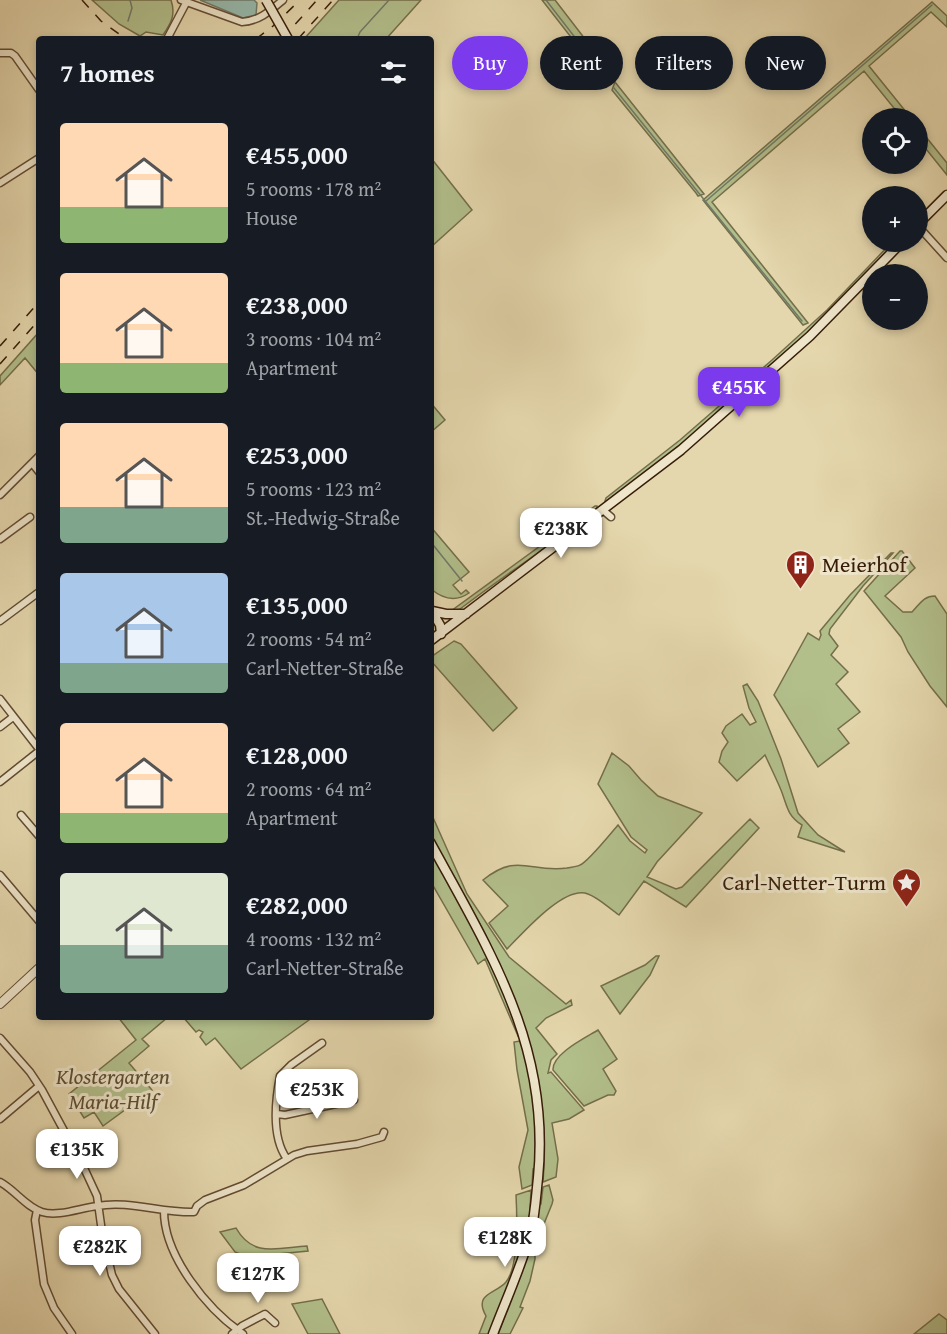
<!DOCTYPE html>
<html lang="en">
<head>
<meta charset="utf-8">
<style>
	:root { --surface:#171b24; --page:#20242c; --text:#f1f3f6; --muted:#9ea1a6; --accent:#7c3aed }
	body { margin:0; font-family:"Gentium Book Plus",serif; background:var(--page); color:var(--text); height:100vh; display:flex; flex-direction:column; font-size:22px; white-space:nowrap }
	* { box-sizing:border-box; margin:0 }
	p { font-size:20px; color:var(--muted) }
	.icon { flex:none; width:33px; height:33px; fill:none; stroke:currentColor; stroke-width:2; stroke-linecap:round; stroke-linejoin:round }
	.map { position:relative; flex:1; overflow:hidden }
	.side { position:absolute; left:36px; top:36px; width:398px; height:984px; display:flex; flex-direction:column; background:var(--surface); border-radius:6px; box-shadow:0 3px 9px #0003 }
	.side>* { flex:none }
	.top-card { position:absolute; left:452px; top:36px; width:405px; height:54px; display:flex; gap:12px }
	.tools { position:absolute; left:862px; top:108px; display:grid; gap:12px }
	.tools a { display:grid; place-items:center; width:66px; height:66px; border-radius:50%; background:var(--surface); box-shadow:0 3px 9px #0003; font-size:30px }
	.price { position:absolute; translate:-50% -51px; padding:0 14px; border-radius:12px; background:#fff; color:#222; font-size:20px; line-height:39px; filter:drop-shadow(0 2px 3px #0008) }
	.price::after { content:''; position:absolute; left:50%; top:36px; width:18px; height:14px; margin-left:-9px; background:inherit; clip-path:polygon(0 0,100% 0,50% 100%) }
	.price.current { background:var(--accent); color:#fff }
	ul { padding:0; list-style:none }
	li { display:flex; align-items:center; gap:18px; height:150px; padding:0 24px }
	li span { display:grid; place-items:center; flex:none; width:168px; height:120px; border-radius:6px; color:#555 }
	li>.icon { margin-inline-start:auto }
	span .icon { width:72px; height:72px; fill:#fffc; stroke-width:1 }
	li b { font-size:26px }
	h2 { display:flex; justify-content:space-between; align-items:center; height:72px; padding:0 24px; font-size:26px }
	.pill { padding:0 21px; border-radius:27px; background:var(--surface); box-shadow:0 3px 9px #0003; font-size:21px; line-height:54px }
	.pill.current { background:var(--accent); color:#fff }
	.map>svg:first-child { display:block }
	.green { fill:#b2bf8b; stroke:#746e4a; stroke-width:1.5 }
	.water { fill:#96b9ac; stroke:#707a6a; stroke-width:1.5 }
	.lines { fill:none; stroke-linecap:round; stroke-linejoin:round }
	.stream { stroke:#707a6a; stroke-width:1.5 }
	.minor-casing { stroke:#624b31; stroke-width:9 }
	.tertiary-casing { stroke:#624b31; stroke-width:10 }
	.secondary-casing { stroke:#361c08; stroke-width:11 }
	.minor { stroke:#eee5ca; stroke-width:6 }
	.tertiary { stroke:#eee5ca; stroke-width:8 }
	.secondary { stroke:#eee5ca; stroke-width:8 }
	.rail { stroke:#361c08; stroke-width:1.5; stroke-dasharray:10 10; stroke-linecap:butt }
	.secondary-bridge-casing { stroke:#361c08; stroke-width:11; stroke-linecap:butt }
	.secondary-bridge { stroke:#eee5ca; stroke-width:8 }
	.labels { text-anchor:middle; stroke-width:6; stroke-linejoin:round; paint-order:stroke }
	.poi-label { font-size:22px; fill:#361c08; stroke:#eee5ca; text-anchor:start }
	.park-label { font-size:22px; font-style:italic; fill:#5b4d2f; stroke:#eee5ca }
</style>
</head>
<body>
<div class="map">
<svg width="947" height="1334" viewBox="0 0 947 1334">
	<rect width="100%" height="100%" fill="#e5d7ad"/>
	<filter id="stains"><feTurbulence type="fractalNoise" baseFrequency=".00333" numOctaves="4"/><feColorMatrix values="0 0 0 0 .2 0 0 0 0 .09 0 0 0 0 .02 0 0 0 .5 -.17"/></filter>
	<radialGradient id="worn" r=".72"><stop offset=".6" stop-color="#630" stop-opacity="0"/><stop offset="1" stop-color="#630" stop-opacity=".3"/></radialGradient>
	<!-- green -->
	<path class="green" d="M92,0H171C176,15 171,23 163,35L146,32L140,36L119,24Z
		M339,0H421L386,39H304Z
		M542,0H555L615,78L609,83L606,82Z
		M932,2L947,16V27L931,12L869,66L911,118H902L864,71L712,202L808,323L803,325L703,200Z
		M615,82L704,194L698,196L696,193L612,90Z
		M918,127L947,163V175L918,139Z
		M431,158L472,210L431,247H430Z
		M892,242H896C809,339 710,422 608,503L605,501L606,498L680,440L772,360L827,310Z
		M39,332V375L25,358L0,385V376Z
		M430,402L445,420L431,432H430Z
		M595,506H597V510C552,544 505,575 460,609L454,612L451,611Z
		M430,526L469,572L453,585L461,594L466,590L469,593C456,602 443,599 431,589Z
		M900,551H902L915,568L885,596L903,612H912C920,604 923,596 935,596L947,614V707L930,686L908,652L901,637L864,591Z
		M891,553H893L863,586L830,629L829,634L838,646L831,655L848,672L836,684L860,712L838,729L849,743L818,767L774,695L808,633L819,640L821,635L820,631L850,595Z
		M454,641L461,644L517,708L493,731L431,661V657Z
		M747,684L758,701L781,759L798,813L818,835L845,852L798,837L802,825C787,816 787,805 781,790C776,778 770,766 765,755L737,781L719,762L722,751L728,742L722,733L726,726L742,714L750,725L756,722L749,708L743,686Z
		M612,753L629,766L641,780L658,796L702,813L657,862L647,877L676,889L682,887L750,819L759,828L686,907L644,881L619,915C610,909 599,898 588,894C565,884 522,934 507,949L489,923L508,906L483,880C518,852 529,873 567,868C570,867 577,867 580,865C588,862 611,833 618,825L630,841L645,853L647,850L631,837L598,784Z
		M431,813L467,894L509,957L566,1004L571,1000L572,1005L546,1018L536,1028L557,1054L551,1060L548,1073L551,1072L584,1110L569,1119L552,1123L558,1159L556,1177L543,1182C551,1094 525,1010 484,932C473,911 461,889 449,868C443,858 435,847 431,836C429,830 431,820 431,813Z
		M430,850L481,943L500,984L520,1034L518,1036L485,959L478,964L431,882Z
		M656,956H659L650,975L620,1014L601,986L645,965Z
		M118,1017H168L142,1039L149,1046L129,1063L152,1090L103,1126L94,1112L84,1118L69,1094L136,1040Z
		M183,1017H306L309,1020L241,1069L215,1038L206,1045L200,1037L203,1032L199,1030L196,1032Z
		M598,1030L617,1059L603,1069L616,1091L614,1095H608L584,1106L553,1070C552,1054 585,1038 598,1030Z
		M520,1041L522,1042L529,1069L536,1117L535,1168L533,1169L532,1185L522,1189L519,1167L528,1130L517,1070L514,1042Z
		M549,1185L553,1200L552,1204L535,1246V1259L530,1281L520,1307L523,1308L510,1334H498L524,1266L539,1205L541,1204L543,1187Z
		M531,1190L530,1209H531L519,1260L490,1334H479L486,1316C473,1293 496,1294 506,1282C519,1266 517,1214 516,1195Z
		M236,1228C253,1258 277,1248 307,1246L308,1251L247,1257L235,1252L220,1232Z
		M322,1299L340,1334H308L292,1304Z
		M939,1314L947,1320V1334H914Z"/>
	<!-- water -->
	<path class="water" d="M200,0H254L257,3L256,15L243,18Z"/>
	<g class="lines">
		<!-- stream -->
		<path class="stream" d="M546,0L608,80
			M128,21L132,8L130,0
			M357,39L360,32L389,0
			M614,88L802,321
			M706,201L932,5
			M430,541L462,581"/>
		<defs>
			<path id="minor" d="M181,0L242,22C259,21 270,11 283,0
				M167,39L186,3
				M0,53H11L15,56L39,90
				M0,183L39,158
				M918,226L947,258
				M32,463L39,472
				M0,495L39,456
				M604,511L611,517
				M0,539L30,517
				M0,621L39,592
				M0,699L39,749
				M0,727L13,717
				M0,782L39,751
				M21,815L39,836
				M0,875L39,921
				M0,1038L30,1072L42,1090L84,1168L97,1196L102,1232L112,1275L119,1289L155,1334
				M277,1114L285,1115L354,1100
				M0,1119L39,1086
				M287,1159C271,1137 275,1102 280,1076L291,1065L322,1043
				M0,1182C15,1190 26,1207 42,1212C58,1217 80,1208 97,1206C129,1200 161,1213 194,1212L197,1206L205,1200L244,1185L294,1155L307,1151L357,1144L382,1137L384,1132
				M37,1210L35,1220L44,1284L54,1308L72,1334
				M164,1211C164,1256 207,1309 243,1334
				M232,1334L242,1326L265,1314L275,1323"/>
			<path id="tertiary" d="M0,1004L39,968"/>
			<path id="secondary" d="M918,224L947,195
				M431,610L440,625L441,634
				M432,611L446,614H466
				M430,641L681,450L810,336L902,242
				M430,842C490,952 551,1047 538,1178C536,1196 535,1214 531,1232C521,1267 506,1300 493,1334"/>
		</defs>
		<!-- minor casing -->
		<use href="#minor" class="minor-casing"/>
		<!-- tertiary casing -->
		<use href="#tertiary" class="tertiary-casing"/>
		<!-- secondary casing -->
		<use href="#secondary" class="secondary-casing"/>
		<!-- minor -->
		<use href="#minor" class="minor"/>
		<!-- tertiary -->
		<use href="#tertiary" class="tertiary"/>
		<!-- secondary -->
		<use href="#secondary" class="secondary"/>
		<!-- rail -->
		<path class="rail" d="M82,0L101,21L126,39
			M256,39L273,26L300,0
			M282,39L317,0
			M298,39L333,0
			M0,346L39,302
			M0,364L39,320"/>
		<defs>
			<path id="secondary-bridge" d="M266,0L288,39"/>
		</defs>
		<!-- secondary-bridge casing -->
		<use href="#secondary-bridge" class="secondary-bridge-casing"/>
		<!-- secondary-bridge -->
		<use href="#secondary-bridge" class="secondary-bridge"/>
	</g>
	<!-- icons -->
	<defs>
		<symbol id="building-pin" viewBox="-11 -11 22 30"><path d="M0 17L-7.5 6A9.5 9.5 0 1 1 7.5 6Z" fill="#8f2418" stroke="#eee5ca"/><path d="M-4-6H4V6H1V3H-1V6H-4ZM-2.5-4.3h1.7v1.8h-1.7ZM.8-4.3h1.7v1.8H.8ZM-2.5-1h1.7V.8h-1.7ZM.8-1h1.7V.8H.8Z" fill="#fff"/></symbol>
		<symbol id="sight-pin" viewBox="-11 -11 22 30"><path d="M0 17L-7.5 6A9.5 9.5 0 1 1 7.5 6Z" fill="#8f2418" stroke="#eee5ca"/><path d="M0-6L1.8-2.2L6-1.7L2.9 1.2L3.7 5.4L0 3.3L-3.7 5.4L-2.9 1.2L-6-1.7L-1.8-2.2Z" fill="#fff"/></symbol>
	</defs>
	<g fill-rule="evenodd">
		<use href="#building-pin" x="784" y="548" width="33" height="45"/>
		<use href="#sight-pin" x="890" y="866" width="33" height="45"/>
	</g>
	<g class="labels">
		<!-- poi labels -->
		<g class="poi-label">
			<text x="822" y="572">Meierhof</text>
			<text x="886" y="890" text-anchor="end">Carl-Netter-Turm</text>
		</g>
		<!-- park labels -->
		<g class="park-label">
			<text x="113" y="1084">Klostergarten<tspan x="113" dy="25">Maria-Hilf</tspan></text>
		</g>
	</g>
	<rect width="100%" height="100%" filter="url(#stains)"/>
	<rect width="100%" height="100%" fill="url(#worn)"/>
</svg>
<div class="tools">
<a><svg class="icon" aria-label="locate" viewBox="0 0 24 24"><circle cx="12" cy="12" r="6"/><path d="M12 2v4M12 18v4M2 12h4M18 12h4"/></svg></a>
<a>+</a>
<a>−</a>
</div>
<b class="price current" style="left:739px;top:418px">€455K</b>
<b class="price" style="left:561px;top:559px">€238K</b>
<b class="price" style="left:317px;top:1120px">€253K</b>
<b class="price" style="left:77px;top:1180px">€135K</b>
<b class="price" style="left:505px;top:1268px">€128K</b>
<b class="price" style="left:100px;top:1277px">€282K</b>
<b class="price" style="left:258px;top:1304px">€127K</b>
<div class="top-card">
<a class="pill current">Buy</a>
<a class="pill">Rent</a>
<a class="pill">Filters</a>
<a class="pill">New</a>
</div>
<section class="side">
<h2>7 homes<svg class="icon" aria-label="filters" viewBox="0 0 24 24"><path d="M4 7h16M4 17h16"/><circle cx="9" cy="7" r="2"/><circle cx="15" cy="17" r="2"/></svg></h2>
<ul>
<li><span style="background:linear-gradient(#ffd9b3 70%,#8fb573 0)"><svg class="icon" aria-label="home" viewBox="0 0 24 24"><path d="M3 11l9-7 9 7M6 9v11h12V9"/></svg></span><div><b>€455,000</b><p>5 rooms · 178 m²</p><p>House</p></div></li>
<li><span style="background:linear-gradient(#ffd9b3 75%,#8fb573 0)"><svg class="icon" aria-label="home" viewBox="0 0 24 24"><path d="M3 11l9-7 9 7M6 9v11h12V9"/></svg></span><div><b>€238,000</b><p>3 rooms · 104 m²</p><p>Apartment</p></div></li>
<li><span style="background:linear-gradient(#ffd9b3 70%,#7fa58c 0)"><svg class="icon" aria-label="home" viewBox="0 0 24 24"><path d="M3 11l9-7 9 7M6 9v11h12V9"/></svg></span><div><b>€253,000</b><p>5 rooms · 123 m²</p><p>St.-Hedwig-Straße</p></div></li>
<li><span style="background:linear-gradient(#a9c7e8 75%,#7fa58c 0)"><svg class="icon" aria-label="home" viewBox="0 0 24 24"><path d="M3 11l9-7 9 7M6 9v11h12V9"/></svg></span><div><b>€135,000</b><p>2 rooms · 54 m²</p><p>Carl-Netter-Straße</p></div></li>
<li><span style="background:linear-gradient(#ffd9b3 75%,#8fb573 0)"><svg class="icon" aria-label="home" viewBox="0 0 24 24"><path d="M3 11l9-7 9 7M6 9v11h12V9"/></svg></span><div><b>€128,000</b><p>2 rooms · 64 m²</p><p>Apartment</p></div></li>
<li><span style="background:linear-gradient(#dfe7d0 60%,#7fa58c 0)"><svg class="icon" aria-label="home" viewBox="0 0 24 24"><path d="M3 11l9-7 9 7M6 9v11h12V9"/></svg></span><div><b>€282,000</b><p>4 rooms · 132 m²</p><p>Carl-Netter-Straße</p></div></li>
</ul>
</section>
</div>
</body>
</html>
